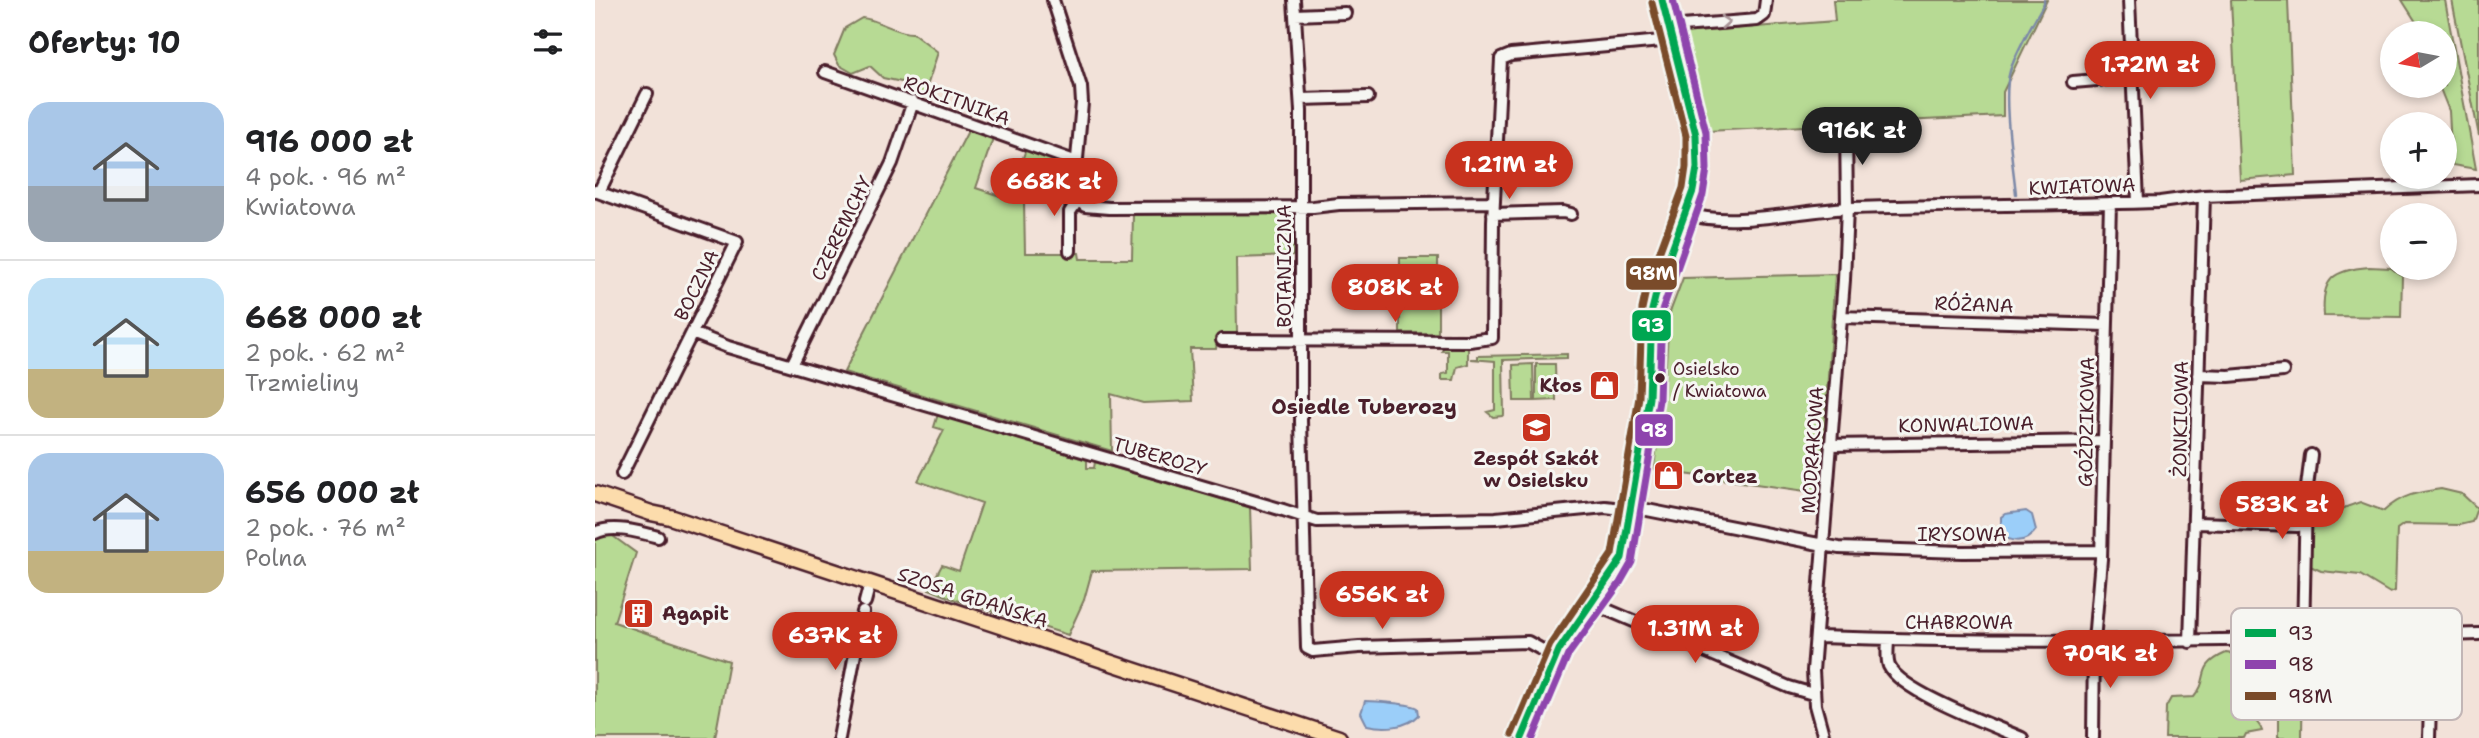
<!DOCTYPE html>
<html lang="pl">
<head>
<meta charset="utf-8">
<style>
	:root { --surface:#fff; --page:#f2f2f2; --text:#202124; --muted:#757577; --line:#e0e0e0; --accent:#c8321e }
	body { margin:0; font-family:"Shantell Sans",sans-serif; background:var(--page); color:var(--text); height:100vh; display:flex; flex-direction:column; font-size:26px; white-space:nowrap }
	* { box-sizing:border-box; margin:0 }
	p { font-size:23px; color:var(--muted) }
	.icon { flex:none; width:38px; height:38px; fill:none; stroke:currentColor; stroke-width:2; stroke-linecap:round; stroke-linejoin:round }
	.map { position:relative; flex:1; overflow:hidden }
	.side { display:flex; flex-direction:column; background:var(--surface); width:595px }
	.side>* { flex:none }
	.needle { width:46px; rotate:260deg }
	.buttons { position:absolute; left:1785px; top:21px; display:grid; gap:14px }
	.buttons a { display:grid; place-items:center; width:77px; height:77px; border-radius:50%; background:var(--surface); box-shadow:0 4px 10px #0003; font-size:35px }
	.price { position:absolute; translate:-50% -60px; padding:0 16px; border-radius:24px; background:var(--accent); color:#fff; font-size:23px; line-height:46px; filter:drop-shadow(0 2px 4px #0008) }
	.price::after { content:''; position:absolute; left:50%; top:42px; width:21px; height:16px; margin-left:-10px; background:inherit; clip-path:polygon(0 0,100% 0,50% 100%) }
	.price.current { background:#222; color:#fff }
	ul { padding:0; list-style:none }
	li { display:flex; align-items:center; gap:21px; height:175px; padding:0 28px }
	li+li { border-top:2px solid var(--line) }
	li span { display:grid; place-items:center; flex:none; width:196px; height:140px; border-radius:21px; color:#555 }
	li>.icon { margin-inline-start:auto }
	span .icon { width:84px; height:84px; fill:#fffc; stroke-width:1 }
	li b { font-size:30px }
	h2 { display:flex; justify-content:space-between; align-items:center; height:84px; padding:0 28px; font-size:30px }
	main { display:flex; flex:1; min-height:0 }
	.map>svg:first-child { display:block }
	.green { fill:#b7da94; stroke:#807c60; stroke-width:2 }
	.water { fill:#9bcef9; stroke:#7b88a7; stroke-width:2 }
	.lines { fill:none; stroke-linecap:round; stroke-linejoin:round }
	.stream { stroke:#7b88a7; stroke-width:2.5 }
	.minor-casing { stroke:#4a1f2b; stroke-width:16 }
	.major-casing { stroke:#4a1f2b; stroke-width:19 }
	.minor { stroke:#f6f6f2; stroke-width:10 }
	.major { stroke:#fcdcac; stroke-width:14 }
	.bus-1-casing { stroke:#f6f6f2; stroke-width:12 }
	.bus-2-casing { stroke:#f6f6f2; stroke-width:12 }
	.bus-3-casing { stroke:#f6f6f2; stroke-width:12 }
	.bus-1 { stroke:#00a651; stroke-width:7 }
	.bus-2 { stroke:#8e44ad; stroke-width:7 }
	.bus-3 { stroke:#7a4b2a; stroke-width:7 }
	.oneway { stroke:#a99598 }
	.bus-dot { fill:#4a1f2b; stroke:#f6f6f2; stroke-width:2.5 }
	.labels { text-anchor:middle; stroke-width:6; stroke-linejoin:round; paint-order:stroke }
	.bus-label { font-size:17px; fill:#4a1f2b; stroke:#f6f6f2; text-anchor:start }
	.street-label { font-size:19px; fill:#4a1f2b; stroke:#f6f6f2 }
	.poi-label { font-size:19px; font-weight:bold; fill:#4a1f2b; stroke:#f6f6f2; text-anchor:start }
	.neighbourhood-label { font-size:21px; font-weight:bold; fill:#4a1f2b; stroke:#f6f6f2 }
	.key { fill:#f6f6f2; stroke:#c2b6b6; stroke-width:2 }
	.key-label { font-size:19px; fill:#4a1f2b }
	.line-badge { stroke:#f6f6f2; stroke-width:2.5 }
	.badge-label { font-size:19px; text-anchor:middle; font-weight:bold; fill:#fff }
</style>
</head>
<body>
<main>
<section class="side">
<h2>Oferty: 10<svg class="icon" aria-label="filters" viewBox="0 0 24 24"><path d="M4 7h16M4 17h16"/><circle cx="9" cy="7" r="2"/><circle cx="15" cy="17" r="2"/></svg></h2>
<ul>
<li><span style="background:linear-gradient(#a9c7e8 60%,#9aa5b1 0)"><svg class="icon" aria-label="home" viewBox="0 0 24 24"><path d="M3 11l9-7 9 7M6 9v11h12V9"/></svg></span><div><b>916 000 zł</b><p>4 pok. · 96 m²</p><p>Kwiatowa</p></div></li>
<li><span style="background:linear-gradient(#bfe0f5 65%,#c2b280 0)"><svg class="icon" aria-label="home" viewBox="0 0 24 24"><path d="M3 11l9-7 9 7M6 9v11h12V9"/></svg></span><div><b>668 000 zł</b><p>2 pok. · 62 m²</p><p>Trzmieliny</p></div></li>
<li><span style="background:linear-gradient(#a9c7e8 70%,#c2b280 0)"><svg class="icon" aria-label="home" viewBox="0 0 24 24"><path d="M3 11l9-7 9 7M6 9v11h12V9"/></svg></span><div><b>656 000 zł</b><p>2 pok. · 76 m²</p><p>Polna</p></div></li>
</ul>
</section>
<div class="map">
<svg width="1884" height="738" viewBox="0 0 1884 738">
	<rect width="100%" height="100%" fill="#f2e2d9"/>
	<filter id="ink" filterUnits="userSpaceOnUse"><feTurbulence type="fractalNoise" baseFrequency=".0143" numOctaves="2"/><feDisplacementMap in="SourceGraphic" scale="14" xChannelSelector="R" yChannelSelector="G"/><feConvolveMatrix kernelMatrix="1 2 1 2 8 2 1 2 1" color-interpolation-filters="sRGB"/></filter>
	<g filter="url(#ink)">
		<!-- green -->
		<path class="green" d="M1238,0H1452L1408,92V116L1112,131L1084,33L1240,21Z
			M1636,0H1693L1700,175L1645,180Z
			M1807,0H1850L1881,169L1857,165L1854,111L1844,86H1850V33H1825L1821,22Z
			M1857,0H1884V136Z
			M267,18C282,19 303,34 318,33L343,52L328,99L311,83L288,78L275,66L258,73L244,65L239,55L250,28Z
			M374,129L398,138L381,188L414,199L431,149L463,162L470,170L467,200L429,201L430,253H484L485,259H537L538,215L689,212L700,218L698,256L641,258L642,335L623,336L621,349H595L598,401L548,403L516,394L517,451L249,372Z
			M805,258H843V333H805Z
			M1774,267L1796,268L1807,276L1806,317L1729,316C1726,278 1738,270 1774,267Z
			M1240,274L1225,493L1061,470L1059,467L1069,397L1074,315L1088,278Z
			M1074,288L1079,292L1071,316L1067,372C1059,348 1059,321 1066,293H1072Z
			M848,347H873V364L862,367L859,380H847V374L853,373V351H847Z
			M972,354V358L908,360L909,414L907,416L898,417L892,412L900,410V361L876,359H883V356Z
			M938,364L939,401H919L918,365Z
			M941,364H960L961,400L941,401Z
			M343,414L492,460V468H499L500,462L655,507L657,569L497,571L489,600L473,635L361,600L334,589L347,565L364,571L387,503L323,481L349,430L339,427Z
			M1846,489L1867,494L1882,508L1877,522L1864,525L1809,524L1802,529L1800,591L1795,593L1765,575L1726,571L1713,565L1714,525L1725,512L1743,510L1765,502L1789,511C1806,495 1823,492 1846,489Z
			M15,534L41,553L19,622L134,661L120,738H0V540Z
			M1688,652L1704,653L1708,658L1707,738H1683V656Z
			M1631,653L1655,656C1654,669 1648,705 1654,713C1658,721 1664,721 1667,731L1651,734L1649,738H1570L1571,707L1576,698L1599,697C1616,678 1599,667 1631,653Z"/>
		<!-- water -->
		<path class="water" d="M1431,511L1437,515L1441,530C1434,540 1425,543 1413,539L1406,528V517L1410,514Z
			M770,701C780,701 817,704 823,708L824,715C812,728 789,729 772,725L766,713Z"/>
		<g class="lines">
			<!-- stream -->
			<path class="stream" d="M1421,194C1418,164 1407,97 1415,71C1423,47 1437,25 1449,3V0"/>
			<defs>
				<path id="minor" d="M458,0L486,87L487,103L479,192L483,200L490,206L514,208L718,207L744,204L898,202
					M699,0L706,111V421L712,648L718,651L764,647L933,642L960,657
					M1534,0L1543,202
					M700,15L750,13
					M1074,27L1162,20L1169,15L1171,0
					M230,72L482,162
					M1478,82L1538,77
					M706,99L773,97
					M0,191L142,242L27,474
					M4,192L52,94
					M898,214L968,212L976,214
					M1091,214C1141,228 1204,210 1256,208C1359,205 1462,205 1565,202L1609,196L1884,185
					M475,251V212L483,200
					M1246,317L1511,325
					M97,333L133,347L688,510L722,521L901,518L1010,507L1036,510
					M627,340L874,341L897,338L898,221L906,59L916,55L1077,40
					M197,365L297,163L318,102
					M1603,375L1634,376L1688,371
					M1235,445L1508,441
					M1037,507L1244,548L1367,552L1506,551
					M1600,523L1703,526L1704,513
					M0,533C17,524 45,532 63,537
					M270,602L275,583
					M996,603L1194,687L1218,694
					M1222,637C1442,644 1663,641 1884,634
					M1708,638L1711,495L1716,455
					M1293,639C1293,647 1291,658 1294,666C1306,692 1399,726 1427,738
					M1595,642L1609,196
					M244,738L268,612
					M927,738L964,650L1016,577L1027,558L1054,398L1057,310L1062,290L1098,191L1102,168L1101,135L1067,0
					M1229,738L1220,705L1218,671L1249,280L1252,208L1251,127
					M1498,738L1499,641L1506,559L1515,203
					M1834,738L1837,637"/>
				<path id="major" d="M0,494L56,513L75,517L744,738"/>
			</defs>
			<!-- minor casing -->
			<use href="#minor" class="minor-casing"/>
			<!-- major casing -->
			<use href="#major" class="major-casing"/>
			<!-- minor -->
			<use href="#minor" class="minor"/>
			<!-- major -->
			<use href="#major" class="major"/>
			<defs>
				<path id="bus-1" d="M927,738L964,650L1027,558L1054,398L1057,310L1062,290L1098,191L1102,168L1101,135L1067,0"/>
				<path id="bus-2" d="M938,738L973,655L1025,583L1037,562L1064,400L1067,311L1108,195L1112,169L1111,132L1078,0"/>
				<path id="bus-3" d="M917,734L955,645L1017,554L1044,397L1047,309L1052,286L1088,188L1091,167V136L1057,3"/>
			</defs>
			<!-- bus-1 casing -->
			<use href="#bus-1" class="bus-1-casing"/>
			<!-- bus-2 casing -->
			<use href="#bus-2" class="bus-2-casing"/>
			<!-- bus-3 casing -->
			<use href="#bus-3" class="bus-3-casing"/>
			<!-- bus-1 -->
			<use href="#bus-1" class="bus-1"/>
			<!-- bus-2 -->
			<use href="#bus-2" class="bus-2"/>
			<!-- bus-3 -->
			<use href="#bus-3" class="bus-3"/>
		</g>
		<!-- one-way arrows -->
		<defs><path id="oneway-chevron" d="M-2-3.5L2.5 0L-2 3.5" fill="none" stroke-width="1.6" stroke-linecap="round" stroke-linejoin="round" transform="scale(1.75)"/></defs>
		<use class="oneway" href="#oneway-chevron" transform="translate(1130 22) rotate(-4)"/>
	</g>
	<!-- icons -->
	<defs>
		<symbol id="shop-square" viewBox="-11 -11 22 22"><rect x="-9" y="-9" width="18" height="18" rx="4" fill="#c8321e" stroke="#f6f6f2"/><path d="M-5-2.5h2.3a2.7 3.5 0 0 1 5.4 0H5L5.5 6h-11ZM-1.5-2.5h3a1.5 2.3 0 0 0-3 0Z" fill="#fff"/></symbol>
		<symbol id="school-square" viewBox="-11 -11 22 22"><rect x="-9" y="-9" width="18" height="18" rx="4" fill="#c8321e" stroke="#f6f6f2"/><path d="M0-5L7-2L0 1L-7-2ZM-4 1L0 2.5L4 1V4Q0 6-4 4Z" fill="#fff"/></symbol>
		<symbol id="building-square" viewBox="-11 -11 22 22"><rect x="-9" y="-9" width="18" height="18" rx="4" fill="#c8321e" stroke="#f6f6f2"/><path d="M-4-6H4V6H1V3H-1V6H-4ZM-2.5-4.3h1.7v1.8h-1.7ZM.8-4.3h1.7v1.8H.8ZM-2.5-1h1.7V.8h-1.7ZM.8-1h1.7V.8H.8Z" fill="#fff"/></symbol>
	</defs>
	<g fill-rule="evenodd">
		<use href="#shop-square" x="992" y="368" width="35" height="35"/>
		<use href="#school-square" x="924" y="410" width="35" height="35"/>
		<use href="#shop-square" x="1056" y="458" width="35" height="35"/>
		<use href="#building-square" x="26" y="596" width="35" height="35"/>
	</g>
	<!-- markers -->
	<circle class="bus-dot" cx="1065" cy="378" r="6"/>
	<g class="labels">
		<!-- bus labels -->
		<g class="bus-label">
			<text x="1078" y="375">Osielsko<tspan x="1078" dy="22">/ Kwiatowa</tspan></text>
		</g>
		<!-- street labels -->
		<g class="street-label">
			<text transform="translate(362 100) rotate(20)" y="7">ROKITNIKA</text>
			<text transform="translate(1487 186) rotate(-2)" y="7">KWIATOWA</text>
			<text transform="translate(246 228) rotate(-64)" y="7">CZEREMCHY</text>
			<text transform="translate(689 266) rotate(-90)" y="7">BOTANICZNA</text>
			<text transform="translate(101 285) rotate(-64)" y="7">BOCZNA</text>
			<text transform="translate(1379 304) rotate(2)" y="7">RÓŻANA</text>
			<text transform="translate(1585 419) rotate(-89)" y="7">ŻONKILOWA</text>
			<text transform="translate(1491 422) rotate(-89)" y="7">GOŹDZIKOWA</text>
			<text transform="translate(1371 424) rotate(-1)" y="7">KONWALIOWA</text>
			<text transform="translate(1217 450) rotate(-86)" y="7">MODRAKOWA</text>
			<text transform="translate(565 456) rotate(16)" y="7">TUBEROZY</text>
			<text x="1367" y="541">IRYSOWA</text>
			<text transform="translate(378 597) rotate(18)" y="7">SZOSA GDAŃSKA</text>
			<text x="1364" y="629">CHABROWA</text>
		</g>
		<!-- poi labels -->
		<g class="poi-label">
			<text x="987" y="392" text-anchor="end">Kłos</text>
			<text x="941" y="465" text-anchor="middle">Zespół Szkół<tspan x="941" dy="22">w Osielsku</tspan></text>
			<text x="1097" y="483">Cortez</text>
			<text x="67" y="620">Agapit</text>
		</g>
		<!-- neighbourhood labels -->
		<g class="neighbourhood-label">
			<text x="769" y="414">Osiedle Tuberozy</text>
		</g>
	</g>
	<!-- legend -->
	<rect x="1636" y="608" width="231" height="112" rx="10" class="key"/>
	<rect x="1650" y="629" width="31" height="8" fill="#00a651"/>
	<rect x="1650" y="660" width="31" height="9" fill="#8e44ad"/>
	<rect x="1650" y="692" width="31" height="8" fill="#7a4b2a"/>
	<g class="key-label">
		<text x="1693" y="640">93</text>
		<text x="1693" y="671">98</text>
		<text x="1693" y="703">98M</text>
	</g>
	<g class="line-badge">
		<rect x="1030" y="257" width="53" height="34" rx="7" fill="#7a4b2a"/>
		<rect x="1036" y="309" width="41" height="33" rx="7" fill="#00a651"/>
		<rect x="1039" y="413" width="40" height="34" rx="7" fill="#8e44ad"/>
	</g>
	<g class="badge-label">
		<text x="1057" y="280">98M</text>
		<text x="1056" y="332">93</text>
		<text x="1059" y="437">98</text>
	</g>
</svg>
<div class="buttons">
<a><svg class="needle" viewBox="-14 -14 28 28"><path d="M0-13l5 13h-10z" fill="#e53935"/><path d="M0 13l5-13h-10z" fill="#757577"/></svg></a>
<a>+</a>
<a>−</a>
</div>
<b class="price" style="left:1555px;top:101px">1.72M zł</b>
<b class="price current" style="left:1267px;top:167px">916K zł</b>
<b class="price" style="left:914px;top:201px">1.21M zł</b>
<b class="price" style="left:459px;top:218px">668K zł</b>
<b class="price" style="left:800px;top:324px">808K zł</b>
<b class="price" style="left:1687px;top:541px">583K zł</b>
<b class="price" style="left:787px;top:631px">656K zł</b>
<b class="price" style="left:1100px;top:665px">1.31M zł</b>
<b class="price" style="left:240px;top:672px">637K zł</b>
<b class="price" style="left:1515px;top:690px">709K zł</b>
</div>
</main>
</body>
</html>
